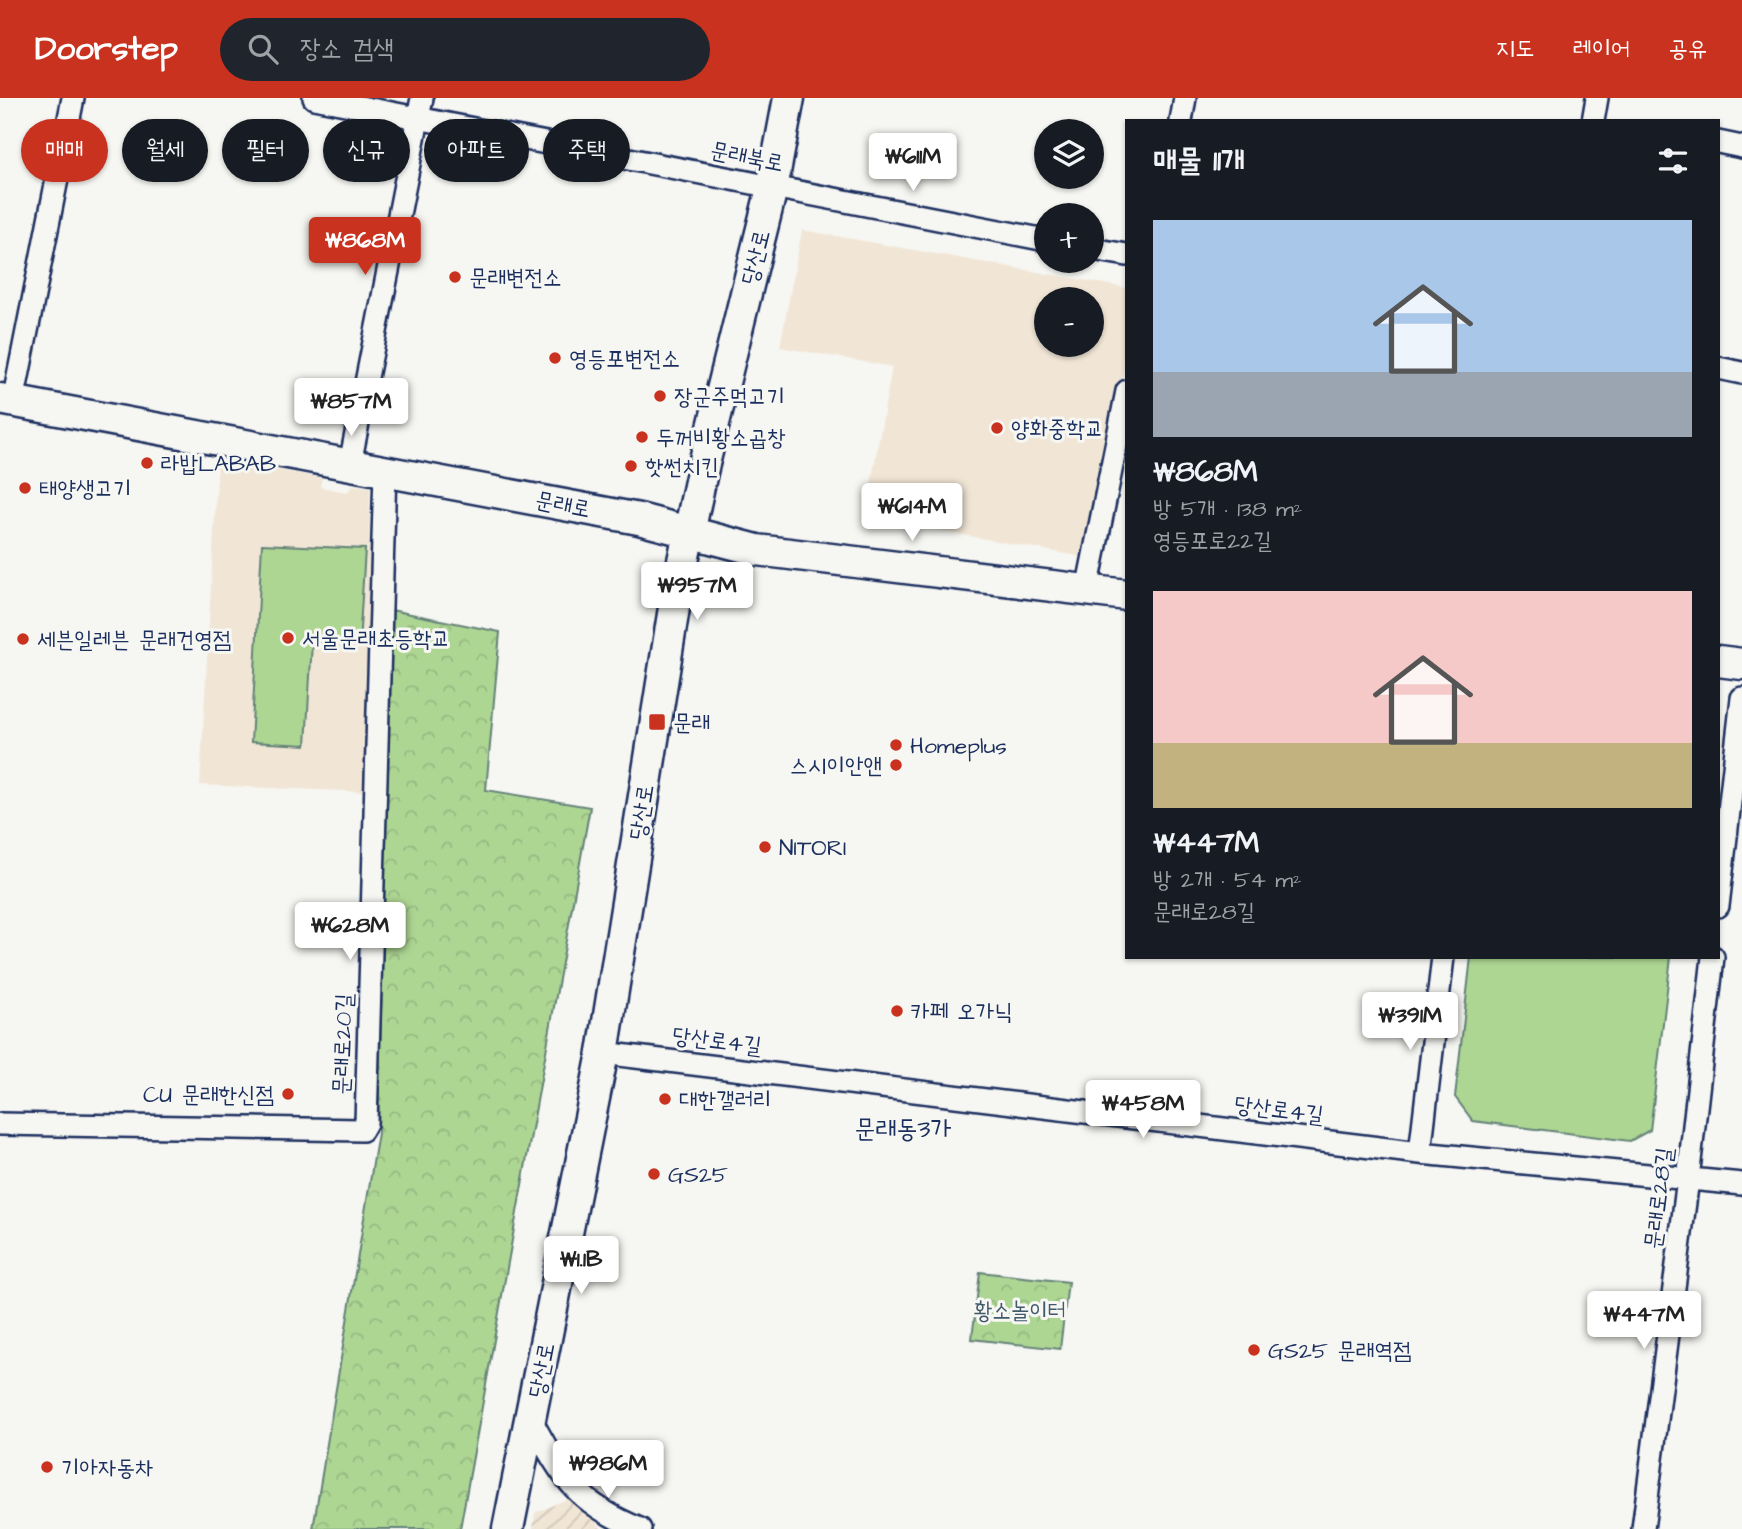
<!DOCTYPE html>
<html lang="ko">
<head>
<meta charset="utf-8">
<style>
	:root { --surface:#171b24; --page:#20242c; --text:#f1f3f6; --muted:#9ea1a6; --accent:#c8321e }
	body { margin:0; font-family:"Architects Daughter","Poor Story",sans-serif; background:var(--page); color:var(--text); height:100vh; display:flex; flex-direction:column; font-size:26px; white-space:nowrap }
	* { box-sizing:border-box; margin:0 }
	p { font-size:23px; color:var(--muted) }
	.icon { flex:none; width:38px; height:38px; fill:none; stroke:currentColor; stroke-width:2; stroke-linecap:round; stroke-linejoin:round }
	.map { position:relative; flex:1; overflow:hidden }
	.side { position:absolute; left:1125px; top:21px; width:595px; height:840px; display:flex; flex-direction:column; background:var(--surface); border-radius:0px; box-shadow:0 2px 5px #0004 }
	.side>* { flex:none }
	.guide { position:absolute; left:21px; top:21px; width:665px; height:63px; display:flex; gap:14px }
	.fabs { position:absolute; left:1034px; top:21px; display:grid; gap:14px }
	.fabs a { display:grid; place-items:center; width:70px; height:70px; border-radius:50%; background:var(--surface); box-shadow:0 2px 5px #0004; font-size:35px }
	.price { position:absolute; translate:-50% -60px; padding:0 16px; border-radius:7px; background:#fff; color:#222; font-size:23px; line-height:46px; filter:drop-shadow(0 2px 4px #0008) }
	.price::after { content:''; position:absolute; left:50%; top:42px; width:21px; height:16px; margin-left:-10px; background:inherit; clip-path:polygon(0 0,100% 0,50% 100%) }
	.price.selected { background:var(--accent); color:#fff }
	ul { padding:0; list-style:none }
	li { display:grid; align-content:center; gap:14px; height:371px; padding:0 28px }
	li span { display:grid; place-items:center; height:217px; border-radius:0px; color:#555 }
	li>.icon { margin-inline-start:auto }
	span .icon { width:126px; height:126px; fill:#fffc; stroke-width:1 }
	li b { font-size:30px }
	h2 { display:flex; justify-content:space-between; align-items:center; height:84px; padding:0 28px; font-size:30px }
	.tag { padding:0 24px; border-radius:32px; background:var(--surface); box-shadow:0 2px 5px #0004; font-size:24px; line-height:63px }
	.tag.selected { background:var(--accent); color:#fff }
	header { display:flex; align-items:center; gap:42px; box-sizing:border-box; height:98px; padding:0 35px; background:var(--accent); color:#fff }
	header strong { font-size:33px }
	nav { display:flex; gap:38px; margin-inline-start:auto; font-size:24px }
	.search { width:490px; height:63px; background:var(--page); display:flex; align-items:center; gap:18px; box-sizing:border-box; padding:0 24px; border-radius:38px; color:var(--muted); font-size:26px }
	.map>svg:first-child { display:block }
	.built { fill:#f1e6d6; fill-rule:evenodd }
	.industrial { fill:url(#industrial-furrows) }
	.park { fill:url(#park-crowns); stroke:#648278; stroke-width:2 }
	.garden { fill:#aed693; stroke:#648278; stroke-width:2 }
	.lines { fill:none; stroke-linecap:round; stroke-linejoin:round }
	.street-casing { stroke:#1b2f5e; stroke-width:26 }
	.secondary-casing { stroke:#1b2f5e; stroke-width:35 }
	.street { stroke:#f6f6f2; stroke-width:21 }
	.secondary { stroke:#f6f6f2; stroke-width:30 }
	.poi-dot { fill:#c8321e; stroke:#f6f6f2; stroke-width:2.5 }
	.labels { text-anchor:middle; stroke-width:6; stroke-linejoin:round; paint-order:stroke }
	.street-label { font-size:23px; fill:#1b2f5e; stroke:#f6f6f2 }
	.poi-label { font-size:23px; fill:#1b2f5e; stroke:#f6f6f2; text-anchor:start }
	.park-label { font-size:23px; fill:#40596b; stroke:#f6f6f2 }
	.quarter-label { font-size:26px; fill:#1b2f5e; stroke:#f6f6f2 }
</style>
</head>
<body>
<header>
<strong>Doorstep</strong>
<div class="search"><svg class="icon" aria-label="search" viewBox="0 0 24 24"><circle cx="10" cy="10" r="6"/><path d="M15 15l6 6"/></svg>장소 검색</div>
<nav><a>지도</a><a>레이어</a><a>공유</a></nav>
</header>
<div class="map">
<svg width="1742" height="1431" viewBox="0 0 1742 1431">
	<defs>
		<pattern id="industrial-furrows" width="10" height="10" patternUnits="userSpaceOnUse" patternTransform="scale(1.75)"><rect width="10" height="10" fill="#f1e6d6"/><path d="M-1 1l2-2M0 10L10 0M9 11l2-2" fill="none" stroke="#cec6ba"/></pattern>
		<pattern id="park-crowns" width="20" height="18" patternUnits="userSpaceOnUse" patternTransform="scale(1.75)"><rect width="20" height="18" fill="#aed693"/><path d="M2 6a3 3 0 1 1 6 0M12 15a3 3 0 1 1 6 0" fill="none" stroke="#95b881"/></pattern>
	</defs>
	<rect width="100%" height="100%" fill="#f6f6f2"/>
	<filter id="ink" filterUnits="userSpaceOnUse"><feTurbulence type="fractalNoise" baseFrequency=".0143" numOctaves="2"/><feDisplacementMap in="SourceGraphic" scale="14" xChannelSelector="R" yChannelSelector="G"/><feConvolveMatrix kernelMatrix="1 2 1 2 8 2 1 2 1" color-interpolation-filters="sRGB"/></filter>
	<g filter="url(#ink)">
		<!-- built -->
		<path class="built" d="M802,132L1127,190V252L1089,460L865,419L892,269L780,249ZM1046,201H1092V247H1046Z
			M218,361L322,380L320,389L347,394L354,387L370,389L367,694L200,687Z"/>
		<!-- industrial -->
		<path class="industrial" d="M578,1396L601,1431H533L535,1415Z"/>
		<!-- park -->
		<path class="park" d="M391,512L500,534L486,692L590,709L460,1431H313L378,1035Z
			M980,1174L1068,1184L1060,1251L972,1241Z"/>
		<!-- garden -->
		<path class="garden" d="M262,446L365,451L359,547L312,544L306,647L251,644Z
			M1471,859H1671L1650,1032L1630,1043L1473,1023L1455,999Z"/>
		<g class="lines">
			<defs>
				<path id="street" d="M314,0L1046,142
					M1181,23L1185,0
					M1593,23L1597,0
					M1718,44L1742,49
					M1092,151L1127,157
					M1718,270L1742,275
					M13,304L73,0
					M350,366L422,0
					M1087,492L1127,293
					M1718,808L1742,600
					M603,955L1420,1055L1742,1086
					M0,1026L362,1032L366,1025L385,372
					M1420,1055L1443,859
					M531,1322C563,1380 576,1405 640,1431
					M1643,1431L1688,1081L1713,859"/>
				<path id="secondary" d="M0,301L639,421L757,452L1127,497
					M1718,563L1742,566
					M508,1431L603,955L677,491L702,374L772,90L789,0"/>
			</defs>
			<!-- street casing -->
			<use href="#street" class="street-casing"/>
			<!-- secondary casing -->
			<use href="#secondary" class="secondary-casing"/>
			<!-- street -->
			<use href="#street" class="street"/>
			<!-- secondary -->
			<use href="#secondary" class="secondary"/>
		</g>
	</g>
	<!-- markers -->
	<g class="poi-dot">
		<circle cx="455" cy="179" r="7"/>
		<circle cx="555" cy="260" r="7"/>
		<circle cx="660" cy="298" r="7"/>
		<circle cx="997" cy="330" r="7"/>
		<circle cx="642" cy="339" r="7"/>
		<circle cx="147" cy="365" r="7"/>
		<circle cx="631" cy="368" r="7"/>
		<circle cx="25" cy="390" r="7"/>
		<circle cx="288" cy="540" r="7"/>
		<circle cx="23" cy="541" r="7"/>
		<rect x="648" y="615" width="18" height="18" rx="3.5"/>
		<circle cx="896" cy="647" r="7"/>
		<circle cx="896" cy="667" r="7"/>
		<circle cx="765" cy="749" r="7"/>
		<circle cx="897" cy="913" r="7"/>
		<circle cx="288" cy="996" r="7"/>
		<circle cx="665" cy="1001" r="7"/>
		<circle cx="654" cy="1076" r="7"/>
		<circle cx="1254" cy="1252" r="7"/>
		<circle cx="47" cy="1369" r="7"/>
	</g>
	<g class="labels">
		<!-- street labels -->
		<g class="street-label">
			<text transform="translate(747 58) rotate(11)" y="8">문래북로</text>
			<text transform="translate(755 159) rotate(-76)" y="8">당산로</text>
			<text transform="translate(563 406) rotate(11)" y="8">문래로</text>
			<text transform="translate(641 714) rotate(-81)" y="8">당산로</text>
			<text transform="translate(717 942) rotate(7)" y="8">당산로4길</text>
			<text transform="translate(342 946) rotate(-88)" y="8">문래로20길</text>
			<text transform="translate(1279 1011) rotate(7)" y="8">당산로4길</text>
			<text transform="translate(1658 1100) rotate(-83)" y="8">문래로28길</text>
			<text transform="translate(541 1272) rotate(-79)" y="8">당산로</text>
		</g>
		<!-- poi labels -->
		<g class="poi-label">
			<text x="469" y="187">문래변전소</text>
			<text x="569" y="268">영등포변전소</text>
			<text x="674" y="306">장군주먹고기</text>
			<text x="1011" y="338">양화중학교</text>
			<text x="656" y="347">두꺼비황소곱창</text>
			<text x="161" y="373">라밥LABAB</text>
			<text x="645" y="376">핫썬치킨</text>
			<text x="39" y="398">태양생고기</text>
			<text x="302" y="548">서울문래초등학교</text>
			<text x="37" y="549">세븐일레븐 문래건영점</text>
			<text x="673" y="632">문래</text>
			<text x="910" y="655">Homeplus</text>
			<text x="882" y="675" text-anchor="end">스시이안앤</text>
			<text x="779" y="757">NITORI</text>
			<text x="911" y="921">카페 오가닉</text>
			<text x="274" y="1004" text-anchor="end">CU 문래한신점</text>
			<text x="679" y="1009">대한갤러리</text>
			<text x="668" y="1084">GS25</text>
			<text x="1268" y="1260">GS25 문래역점</text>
			<text x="61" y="1377">기아자동차</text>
		</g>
		<!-- park labels -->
		<g class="park-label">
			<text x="1020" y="1220">황소놀이터</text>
		</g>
		<!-- quarter labels -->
		<g class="quarter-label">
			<text x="903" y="1039">문래동3가</text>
		</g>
	</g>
</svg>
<div class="fabs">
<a><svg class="icon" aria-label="layers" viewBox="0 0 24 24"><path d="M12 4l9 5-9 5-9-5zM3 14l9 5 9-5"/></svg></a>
<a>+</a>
<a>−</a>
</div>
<b class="price" style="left:913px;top:95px">₩611M</b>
<b class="price selected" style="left:365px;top:179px">₩868M</b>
<b class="price" style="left:351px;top:340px">₩857M</b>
<b class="price" style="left:912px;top:445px">₩614M</b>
<b class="price" style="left:697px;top:524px">₩957M</b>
<b class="price" style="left:350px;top:864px">₩628M</b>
<b class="price" style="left:1410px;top:954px">₩391M</b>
<b class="price" style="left:1143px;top:1042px">₩458M</b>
<b class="price" style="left:581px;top:1198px">₩1.1B</b>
<b class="price" style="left:1644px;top:1253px">₩447M</b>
<b class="price" style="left:608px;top:1402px">₩986M</b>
<div class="guide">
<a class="tag selected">매매</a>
<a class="tag">월세</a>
<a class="tag">필터</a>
<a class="tag">신규</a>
<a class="tag">아파트</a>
<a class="tag">주택</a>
</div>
<section class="side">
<h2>매물 11개<svg class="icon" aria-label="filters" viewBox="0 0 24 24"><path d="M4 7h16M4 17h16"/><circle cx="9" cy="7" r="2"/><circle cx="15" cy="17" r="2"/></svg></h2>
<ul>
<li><span style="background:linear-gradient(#a9c7e8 70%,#9aa5b1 0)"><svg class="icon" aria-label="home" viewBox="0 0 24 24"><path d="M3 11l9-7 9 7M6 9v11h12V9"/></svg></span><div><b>₩868M</b><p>방 5개 · 138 m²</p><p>영등포로22길</p></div></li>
<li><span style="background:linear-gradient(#f6c9c9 70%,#c2b280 0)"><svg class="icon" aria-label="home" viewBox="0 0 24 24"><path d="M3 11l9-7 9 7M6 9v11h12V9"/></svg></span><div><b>₩447M</b><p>방 2개 · 54 m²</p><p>문래로28길</p></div></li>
</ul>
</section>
</div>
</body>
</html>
